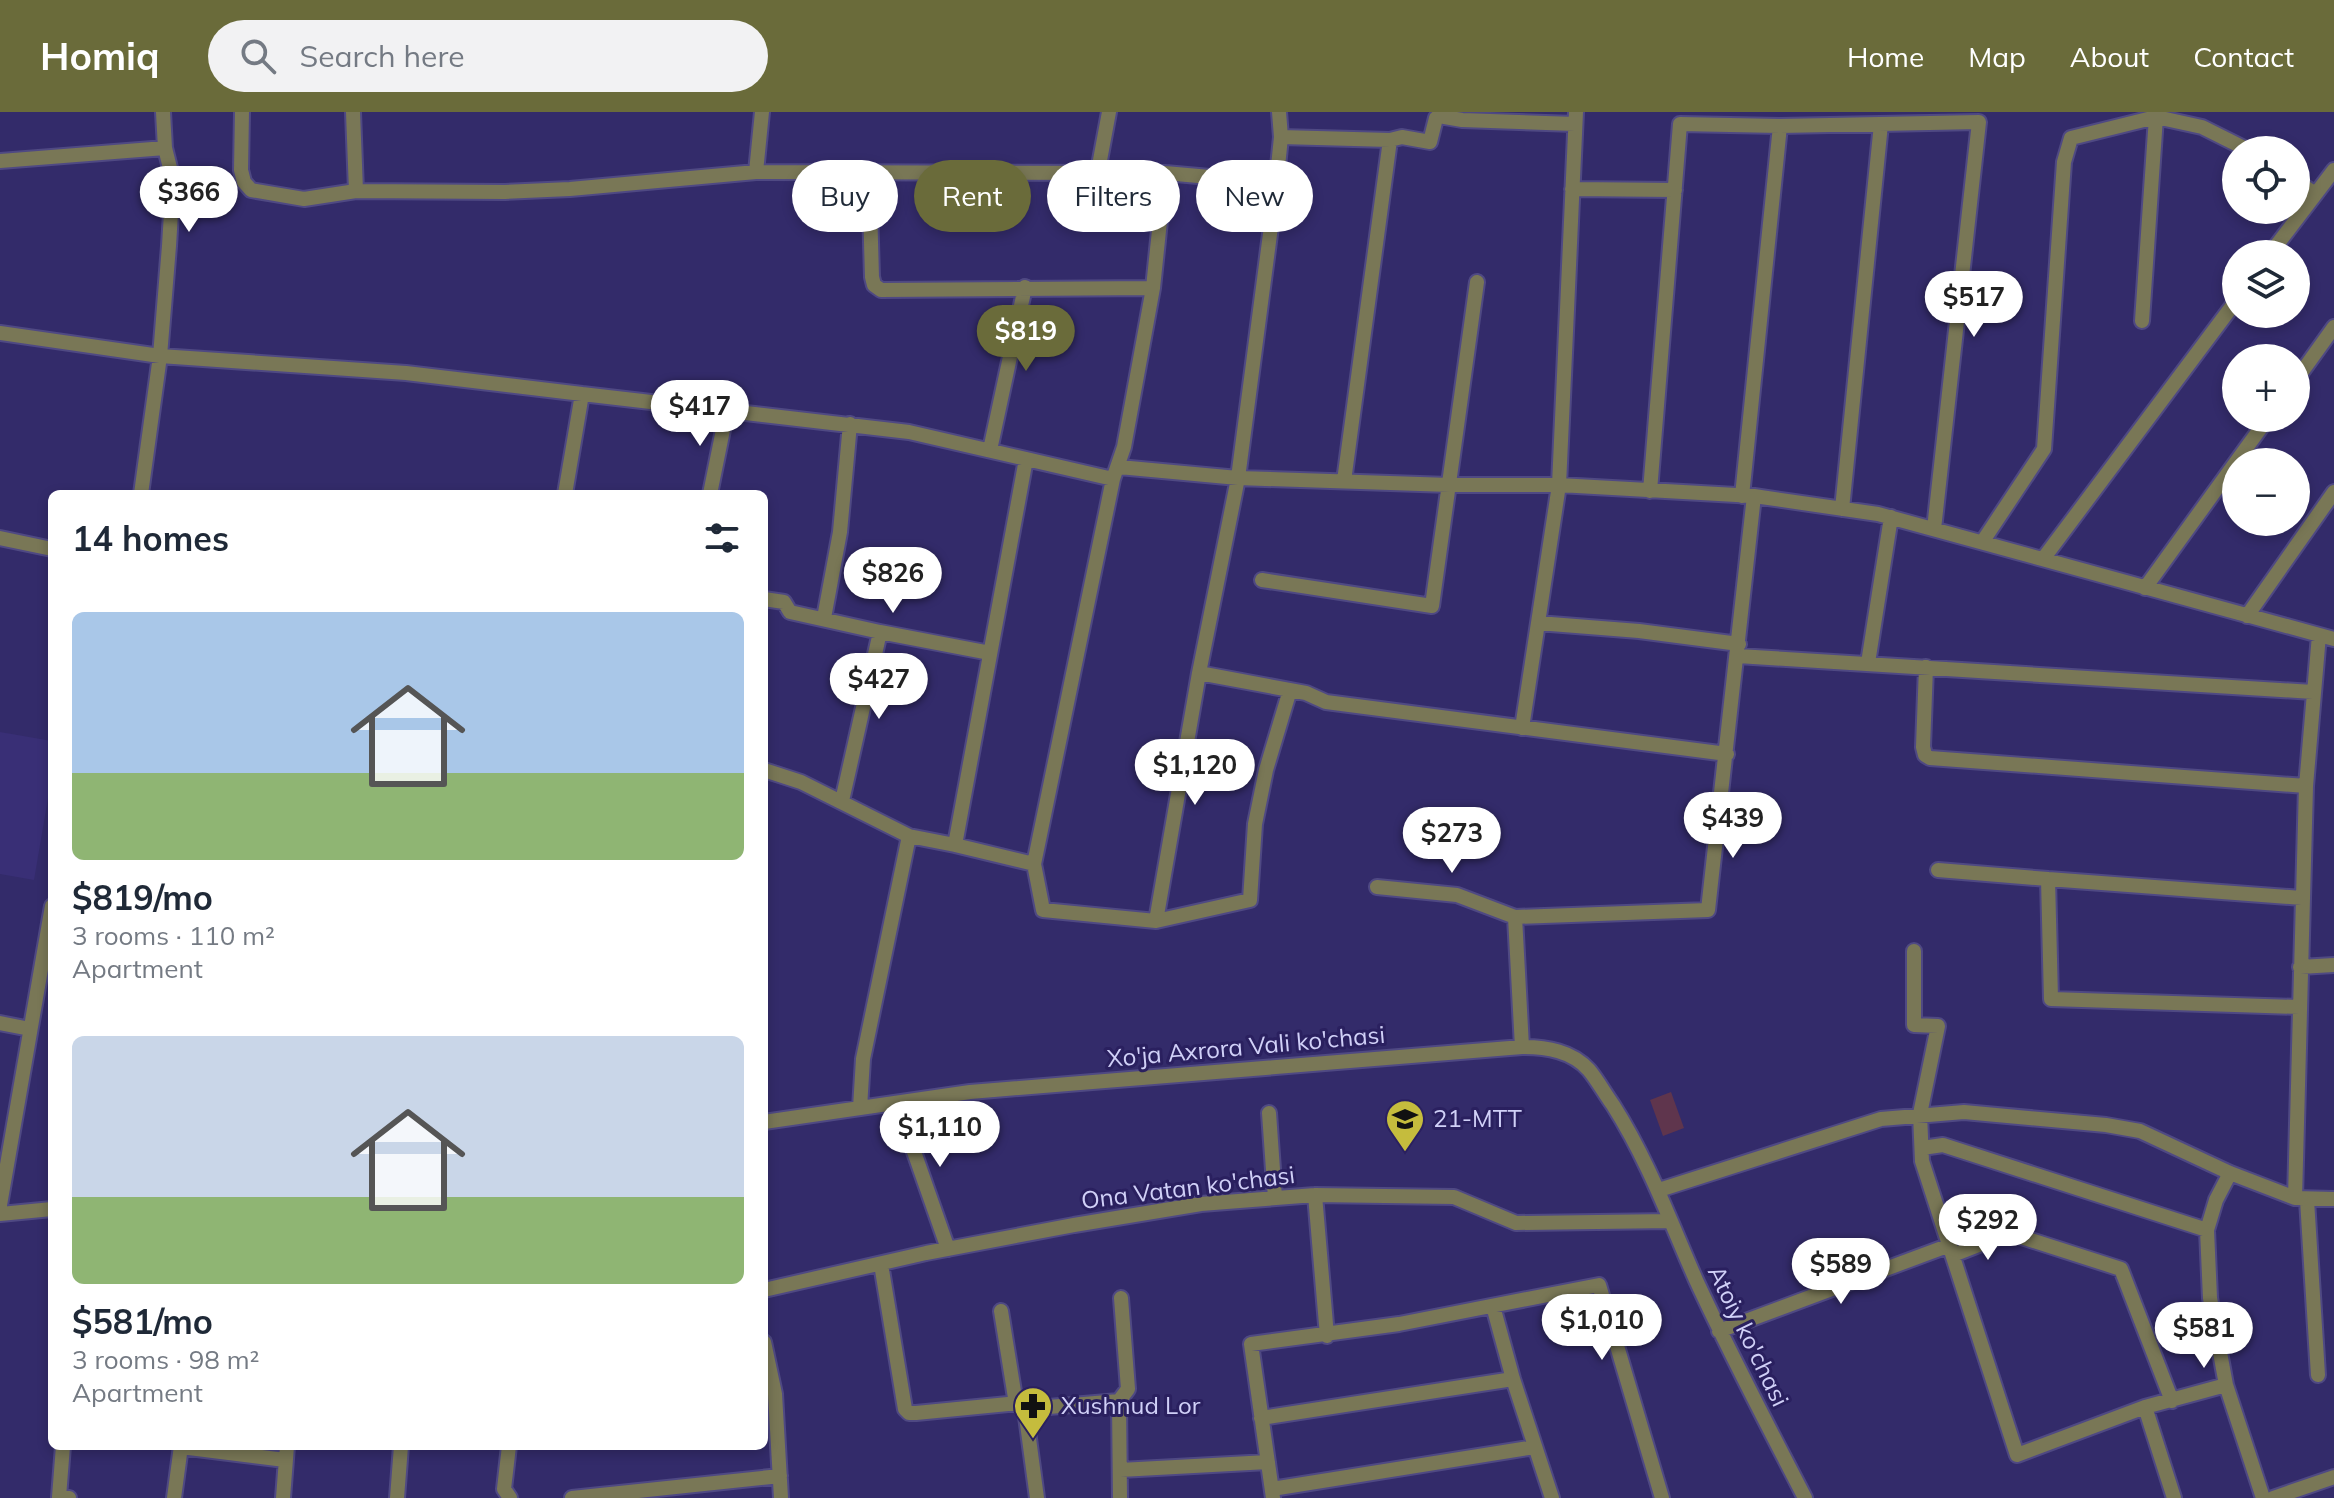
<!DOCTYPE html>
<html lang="en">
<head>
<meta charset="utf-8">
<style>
	:root { --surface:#fff; --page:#f2f2f3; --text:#1f2937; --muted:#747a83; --accent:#6a6b3a }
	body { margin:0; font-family:Mulish,sans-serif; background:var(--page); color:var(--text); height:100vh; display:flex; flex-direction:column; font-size:30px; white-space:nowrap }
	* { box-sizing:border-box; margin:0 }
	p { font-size:26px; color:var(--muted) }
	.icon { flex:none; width:44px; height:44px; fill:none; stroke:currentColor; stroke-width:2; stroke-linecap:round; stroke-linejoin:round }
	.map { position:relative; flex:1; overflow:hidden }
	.sheet { position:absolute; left:48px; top:378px; width:720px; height:960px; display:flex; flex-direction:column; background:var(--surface); border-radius:12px; box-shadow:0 4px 12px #0003 }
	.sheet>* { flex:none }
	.banner { position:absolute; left:792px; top:48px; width:760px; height:72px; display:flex; gap:16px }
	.fabs { position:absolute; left:2222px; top:24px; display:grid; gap:16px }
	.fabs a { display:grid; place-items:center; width:88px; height:88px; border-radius:50%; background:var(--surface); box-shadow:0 4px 12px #0003; font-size:40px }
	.price { position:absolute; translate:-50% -68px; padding:0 18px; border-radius:28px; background:#fff; color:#222; font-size:26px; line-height:52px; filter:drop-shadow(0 2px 4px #0008) }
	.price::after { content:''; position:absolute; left:50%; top:48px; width:24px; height:18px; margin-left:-12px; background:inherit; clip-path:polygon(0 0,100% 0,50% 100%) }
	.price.selected { background:var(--accent); color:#fff }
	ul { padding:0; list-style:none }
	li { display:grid; align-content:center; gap:16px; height:424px; padding:0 24px }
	li span { display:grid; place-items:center; height:248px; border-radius:12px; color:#555 }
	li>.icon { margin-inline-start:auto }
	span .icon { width:144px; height:144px; fill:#fffc; stroke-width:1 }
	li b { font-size:34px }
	h2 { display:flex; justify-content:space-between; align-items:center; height:96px; padding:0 24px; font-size:34px }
	.tag { padding:0 28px; border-radius:36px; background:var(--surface); box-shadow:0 4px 12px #0003; font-size:28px; line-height:72px }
	.tag.selected { background:var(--accent); color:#fff }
	header { display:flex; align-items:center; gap:48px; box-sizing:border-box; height:112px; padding:0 40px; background:var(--accent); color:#fff }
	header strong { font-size:38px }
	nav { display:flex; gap:44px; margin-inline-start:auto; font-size:28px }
	.search { width:560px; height:72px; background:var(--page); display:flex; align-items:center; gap:20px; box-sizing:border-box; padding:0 28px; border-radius:44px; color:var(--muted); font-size:30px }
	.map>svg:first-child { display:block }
	.built { fill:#392f76 }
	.green { fill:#5f354d }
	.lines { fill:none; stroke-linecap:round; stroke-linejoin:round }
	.minor-casing { stroke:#4f4983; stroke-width:18 }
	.minor { stroke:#797756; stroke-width:14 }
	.labels { text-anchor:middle; stroke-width:6; stroke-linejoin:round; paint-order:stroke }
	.street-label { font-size:24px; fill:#d0d0f7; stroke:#2a205f }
	.poi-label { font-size:24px; fill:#d0d0f7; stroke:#2a205f; text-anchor:start }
</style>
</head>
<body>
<header>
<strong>Homiq</strong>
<div class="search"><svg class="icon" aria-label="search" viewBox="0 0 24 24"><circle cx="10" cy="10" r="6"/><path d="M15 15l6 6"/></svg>Search here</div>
<nav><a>Home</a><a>Map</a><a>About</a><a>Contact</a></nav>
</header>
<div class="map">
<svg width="2334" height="1386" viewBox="0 0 2334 1386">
	<rect width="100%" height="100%" fill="#332b6a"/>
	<!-- built -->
	<path class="built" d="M0,620L52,629V663L34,768L0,762Z"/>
	<!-- green -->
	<path class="green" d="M1671,980L1684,1016L1663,1024L1650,988Z"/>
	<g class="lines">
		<defs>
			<path id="minor" d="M242,0L241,58L244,70L251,78L304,87L356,79
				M353,0L356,79L505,80L570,77L756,60
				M2156,5L2202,15L2248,38
				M1780,14L1979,10L1934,417
				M1281,25L1390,28L1344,369
				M1390,28L1402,25L1430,30L1436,6L1439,4L1462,8L1575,12
				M0,49L165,36
				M869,59L872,165L874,173L881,178L1153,176
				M1098,59L1109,0
				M1165,61L1276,71
				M2296,69L2314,81
				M1572,77L1675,78
				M2270,142L2334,58
				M0,221L160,244L406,261L582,282L565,382
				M2296,268L2334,215
				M582,282L909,320L1113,367L1124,335L1153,176L1165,61L756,60L762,0
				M990,338L1025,175
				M2236,350L2268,306
				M1119,355L1238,366L1450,373H1559L1754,384L1878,402L2334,527
				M1650,379L1680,12L1780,14L1742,384
				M141,382L160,244L169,134L173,68L165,36L163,0
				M710,382L727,298
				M1842,397L1881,12
				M0,426L52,437
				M1983,429L2044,337L2064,50L2071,26L2156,5L2142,209
				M2043,447L2236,189
				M1262,468L1432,494L1477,170
				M2145,476L2236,350
				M764,487L784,490L790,500L880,520L990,541
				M2247,504L2334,380
				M824,506L840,420L850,312
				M1538,511L1639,519L1739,532
				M1738,544L2313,580
				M1868,551L1891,405
				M1926,555L1923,635L1925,643L1930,646L2306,674
				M1199,561L1306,581L1326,590L1727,642
				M1522,616L1559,373L1576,0
				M764,658L801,670L909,724
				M842,689L880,520
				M955,733L1034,752L1113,367
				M1034,752L1043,798L1156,809L1199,561L1238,366L1275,84L1281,25L1279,0
				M1938,758L2048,767
				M1377,775L1457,783L1515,805
				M1156,809L1250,788L1255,712L1266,658L1290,578
				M1914,839V913L1938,914L1920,1002L1922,1049L2017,1343L2145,1295L2226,1273
				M2300,855L2334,853
				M2299,895L2051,887L2048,767L2302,786
				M0,911L30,917
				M1522,935L1515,805L1708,798L1754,384
				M897,991L948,1137
				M860,996L863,947L909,724L955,733L1026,347
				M1269,1001L1275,1086
				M764,1010L970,980L1522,935C1547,935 1572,939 1589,958C1598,969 1605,982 1613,993C1648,1048 1670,1109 1696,1168C1730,1242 1768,1314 1805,1386
				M1922,1036L1943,1033L2207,1118L2216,1088L2230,1061
				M1659,1078L1881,1007L1964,1000L2106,1013L2140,1019L2230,1061L2295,1086L2334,1087
				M1315,1083L1327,1224
				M2295,1086L2306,674L2319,523
				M2307,1088L2318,1263
				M0,1093L52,794
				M0,1102L52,1097
				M2207,1118L2210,1186L2226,1273L2263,1386
				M1953,1143L2009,1121L2121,1157L2172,1289
				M881,1152L905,1297L909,1301H916L1008,1292H1016L1025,1297L1037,1386
				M764,1178L926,1141L1074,1113L1201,1092L1315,1083L1454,1085L1516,1111L1670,1109
				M1493,1194L1513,1267L1552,1386
				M1001,1199L1016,1292
				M1719,1219L1950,1133
				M764,1230L775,1282L781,1386
				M1119,1289L1128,1277L1121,1186
				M2145,1295L2174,1386
				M1025,1297L1119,1289L1120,1386
				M1261,1306L1513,1267
				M63,1334L59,1385L69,1386
				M509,1334L504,1377L510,1386
				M181,1335L285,1348
				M1120,1358L1268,1350
				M1272,1377L1535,1335
				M174,1386L181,1334
				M283,1386L287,1334
				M397,1386L401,1334
				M572,1386L780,1364
				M1273,1386L1251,1232L1399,1212L1599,1173L1662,1386
				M2273,1386L2334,1365"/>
		</defs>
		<!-- minor casing -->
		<use href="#minor" class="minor-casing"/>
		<!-- minor -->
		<use href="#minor" class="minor"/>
	</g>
	<!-- icons -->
	<defs>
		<symbol id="school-pin" viewBox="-11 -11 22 30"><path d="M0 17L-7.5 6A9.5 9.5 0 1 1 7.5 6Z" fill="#c5bc3d" stroke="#2a205f"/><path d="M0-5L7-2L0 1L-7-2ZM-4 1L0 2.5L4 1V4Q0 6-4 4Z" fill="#111"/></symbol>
		<symbol id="pharmacy-pin" viewBox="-11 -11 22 30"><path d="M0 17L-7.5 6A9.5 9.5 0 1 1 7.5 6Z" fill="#c5bc3d" stroke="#2a205f"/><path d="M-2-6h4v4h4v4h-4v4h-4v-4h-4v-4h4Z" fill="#111"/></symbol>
	</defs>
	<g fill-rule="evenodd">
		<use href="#school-pin" x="1383" y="985" width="44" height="60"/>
		<use href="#pharmacy-pin" x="1011" y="1272" width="44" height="60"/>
	</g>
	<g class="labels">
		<!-- street labels -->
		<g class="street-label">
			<text transform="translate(1246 935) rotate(-5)" y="8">Xo'ja Axrora Vali ko'chasi</text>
			<text transform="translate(1188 1076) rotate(-7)" y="8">Ona Vatan ko'chasi</text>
			<text transform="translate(1748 1224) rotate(64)" y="8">Atoiy ko'chasi</text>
		</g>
		<!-- poi labels -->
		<g class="poi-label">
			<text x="1433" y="1015">21-MTT</text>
			<text x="1061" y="1302">Xushnud Lor</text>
		</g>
	</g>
</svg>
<div class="fabs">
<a><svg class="icon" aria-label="locate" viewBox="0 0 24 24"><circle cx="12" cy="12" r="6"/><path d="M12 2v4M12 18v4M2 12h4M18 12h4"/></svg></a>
<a><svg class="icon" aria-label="layers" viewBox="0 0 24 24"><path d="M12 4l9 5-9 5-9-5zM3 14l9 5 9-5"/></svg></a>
<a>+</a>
<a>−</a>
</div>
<b class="price" style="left:189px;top:122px">$366</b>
<b class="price" style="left:1974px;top:227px">$517</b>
<b class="price selected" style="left:1026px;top:261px">$819</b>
<b class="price" style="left:700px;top:336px">$417</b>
<b class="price" style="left:893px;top:503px">$826</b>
<b class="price" style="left:879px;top:609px">$427</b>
<b class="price" style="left:1195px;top:695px">$1,120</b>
<b class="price" style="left:1733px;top:748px">$439</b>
<b class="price" style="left:1452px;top:763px">$273</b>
<b class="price" style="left:940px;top:1057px">$1,110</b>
<b class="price" style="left:1988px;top:1150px">$292</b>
<b class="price" style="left:1841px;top:1194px">$589</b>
<b class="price" style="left:1602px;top:1250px">$1,010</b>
<b class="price" style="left:2204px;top:1258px">$581</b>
<div class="banner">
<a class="tag">Buy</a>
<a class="tag selected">Rent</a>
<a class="tag">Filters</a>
<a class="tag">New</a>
</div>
<section class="sheet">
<h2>14 homes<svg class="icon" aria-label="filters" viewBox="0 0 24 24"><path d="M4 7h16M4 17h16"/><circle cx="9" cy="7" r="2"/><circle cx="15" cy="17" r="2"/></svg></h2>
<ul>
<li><span style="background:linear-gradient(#a9c7e8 65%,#8fb573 0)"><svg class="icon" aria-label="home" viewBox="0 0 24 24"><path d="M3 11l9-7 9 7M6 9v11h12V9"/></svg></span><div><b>$819/mo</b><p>3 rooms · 110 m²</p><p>Apartment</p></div></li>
<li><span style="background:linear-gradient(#c9d6e8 65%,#8fb573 0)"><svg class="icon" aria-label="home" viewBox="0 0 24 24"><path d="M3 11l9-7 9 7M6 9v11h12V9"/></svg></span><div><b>$581/mo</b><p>3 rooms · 98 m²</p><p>Apartment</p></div></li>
</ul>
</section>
</div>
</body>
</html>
